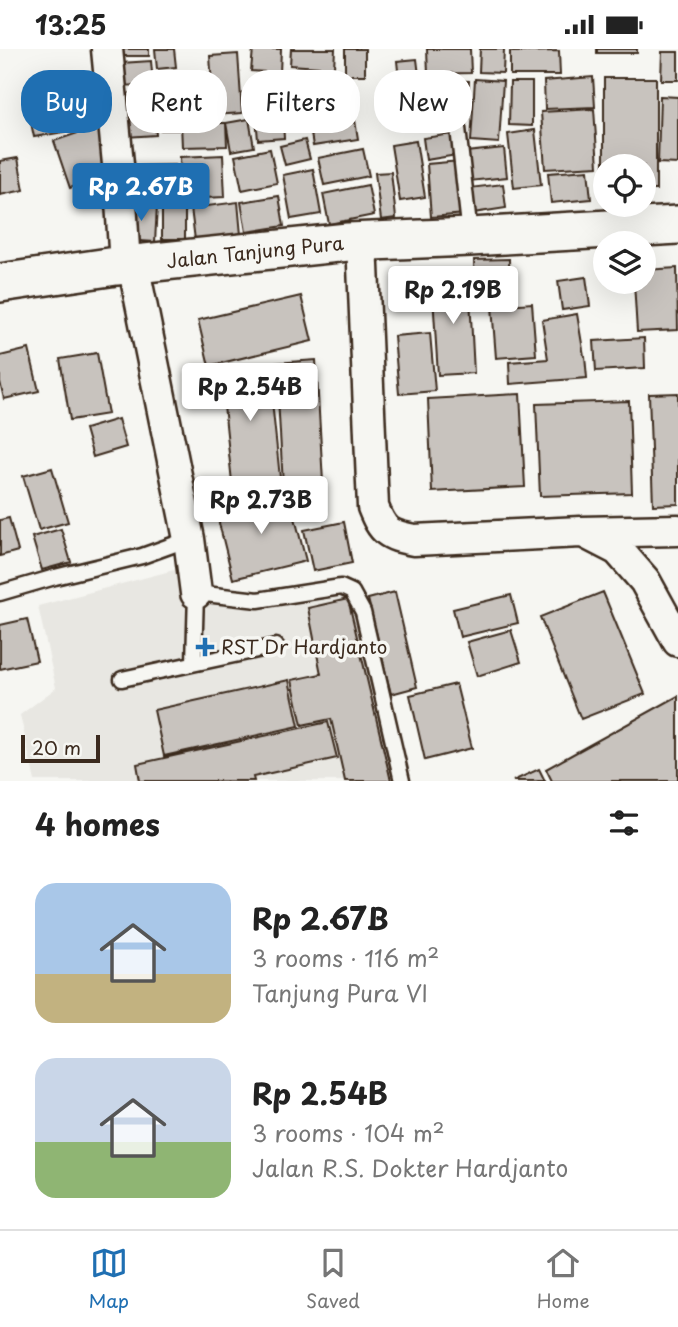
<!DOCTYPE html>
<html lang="en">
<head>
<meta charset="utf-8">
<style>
	:root { --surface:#fff; --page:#f6f6f6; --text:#222; --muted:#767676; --line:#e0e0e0; --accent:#1f6fb2 }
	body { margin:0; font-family:"Playpen Sans",sans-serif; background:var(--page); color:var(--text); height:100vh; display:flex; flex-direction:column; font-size:26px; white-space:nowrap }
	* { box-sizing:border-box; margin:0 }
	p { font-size:23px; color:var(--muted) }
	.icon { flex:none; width:38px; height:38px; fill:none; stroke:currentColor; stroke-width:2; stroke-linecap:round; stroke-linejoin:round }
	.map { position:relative; height:732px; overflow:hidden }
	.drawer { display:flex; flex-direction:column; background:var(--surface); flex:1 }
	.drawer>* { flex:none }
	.guide { position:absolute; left:21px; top:21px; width:637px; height:63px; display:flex; gap:14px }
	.tools { position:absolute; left:593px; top:105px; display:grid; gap:14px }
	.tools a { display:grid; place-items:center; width:63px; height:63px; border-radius:50%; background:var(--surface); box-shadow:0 7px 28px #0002; font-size:35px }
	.scale { position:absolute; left:21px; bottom:18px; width:79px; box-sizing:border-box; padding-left:7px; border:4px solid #3b2a1e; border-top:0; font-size:19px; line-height:24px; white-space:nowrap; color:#3b2a1e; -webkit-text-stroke:5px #f6f6f2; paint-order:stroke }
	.price { position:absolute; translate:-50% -60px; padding:0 16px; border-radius:7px; background:#fff; color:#222; font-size:23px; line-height:46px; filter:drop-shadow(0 2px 4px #0008) }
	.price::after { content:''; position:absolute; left:50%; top:42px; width:21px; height:16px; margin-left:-10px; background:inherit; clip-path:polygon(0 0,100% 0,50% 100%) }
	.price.active { background:var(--accent); color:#fff }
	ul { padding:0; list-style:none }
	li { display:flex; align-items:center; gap:21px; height:175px; padding:0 35px }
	li span { display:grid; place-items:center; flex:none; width:196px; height:140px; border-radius:21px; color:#555 }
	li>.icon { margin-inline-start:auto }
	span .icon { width:84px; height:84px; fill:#fffc; stroke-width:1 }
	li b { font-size:30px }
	h2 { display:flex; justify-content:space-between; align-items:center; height:84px; padding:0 35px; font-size:30px }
	.chip { padding:0 24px; border-radius:28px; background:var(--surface); box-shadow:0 7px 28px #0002; font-size:24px; line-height:63px }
	.chip.active { background:var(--accent); color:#fff }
	.status { display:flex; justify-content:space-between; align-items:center; height:49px; padding:0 35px; background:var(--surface); direction:ltr }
	.status svg { height:19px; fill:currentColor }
	.dock { display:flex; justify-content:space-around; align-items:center; height:98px; border-top:2px solid var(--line); background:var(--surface); font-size:19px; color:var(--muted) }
	.dock a { display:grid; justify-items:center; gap:4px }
	.dock .active { color:var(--accent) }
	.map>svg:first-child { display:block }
	.built { fill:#e8e7e2 }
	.building { fill:#c8c3be; stroke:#3b2a1e; stroke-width:2 }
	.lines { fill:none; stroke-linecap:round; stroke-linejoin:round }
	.service-casing { stroke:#3b2a1e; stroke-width:19 }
	.minor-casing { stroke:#3b2a1e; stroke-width:35 }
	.tertiary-casing { stroke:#3b2a1e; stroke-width:42 }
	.service { stroke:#f6f6f2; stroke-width:14 }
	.minor { stroke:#f6f6f2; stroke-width:30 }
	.tertiary { stroke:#f6f6f2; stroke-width:37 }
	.poi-dot { fill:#1f6fb2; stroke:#f6f6f2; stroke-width:2.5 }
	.labels { text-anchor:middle; stroke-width:7; stroke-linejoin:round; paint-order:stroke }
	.street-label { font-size:19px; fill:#3b2a1e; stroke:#f6f6f2 }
	.poi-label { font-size:19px; fill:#3b2a1e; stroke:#f6f6f2; text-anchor:start }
</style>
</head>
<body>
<div class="status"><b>13:25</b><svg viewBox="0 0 49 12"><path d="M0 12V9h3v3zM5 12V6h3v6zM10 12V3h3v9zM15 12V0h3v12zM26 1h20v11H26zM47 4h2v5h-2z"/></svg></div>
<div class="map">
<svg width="678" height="732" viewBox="0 0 678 732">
	<rect width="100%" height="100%" fill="#f6f6f2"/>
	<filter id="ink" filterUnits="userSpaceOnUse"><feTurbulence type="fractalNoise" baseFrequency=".0143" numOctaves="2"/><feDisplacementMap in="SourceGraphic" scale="14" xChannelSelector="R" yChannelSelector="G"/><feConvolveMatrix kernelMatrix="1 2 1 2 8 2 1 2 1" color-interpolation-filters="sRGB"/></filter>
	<g filter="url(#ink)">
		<!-- built -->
		<path class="built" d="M174,521L189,552L209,556H286L350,547L394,732H35L20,666L56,639L38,557Z"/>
		<!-- building -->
		<path class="building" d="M114,0H149V7H114Z
			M155,0H174L176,18L157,20Z
			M253,0H281L280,24L251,22Z
			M291,0H335L334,19L290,16Z
			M345,0H365V26H345Z
			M427,0H470L471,24L428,25Z
			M480,0H504L503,24L479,23Z
			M597,0H637V4H597Z
			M559,2L560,26H510V3Z
			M662,3H678V31H661Z
			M238,5L242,64L214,66L210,7Z
			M417,10L424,67L403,69L397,12Z
			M151,12L153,35L122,37L121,14Z
			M287,23H302V37H286Z
			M186,24H207V67H186Z
			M176,28L178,81H161L158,29Z
			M593,28L595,58L545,60L544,32Z
			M280,29L284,89L258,91L253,32Z
			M604,29H656V141H644V117H606V141H604Z
			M475,30L503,32L499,94L471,92Z
			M431,31L469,32L467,71L429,70Z
			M87,33L95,68L70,74L62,39Z
			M510,33H532V77L509,76Z
			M344,36L347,60L289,68L286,45Z
			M152,43L156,86L126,88L123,45Z
			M660,47L678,48V115L658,114Z
			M58,53L64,83L34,88L28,59Z
			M594,60L598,117L545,120L541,63Z
			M354,65L358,90L313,97L309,72Z
			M249,70L254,98L231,102L226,74Z
			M181,74H226L227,97L182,98Z
			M101,76L117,123L70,139L54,92Z
			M535,81L541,136L514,139L508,85Z
			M453,85L457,106L426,111L423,89Z
			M305,91L310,110L285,116L280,97Z
			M416,92L425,148L400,152L391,96Z
			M504,99L507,128L469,132L466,103Z
			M270,100L277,134L242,141L235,107Z
			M363,100L369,127L324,136L318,109Z
			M223,106L225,148L182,150L180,108Z
			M18,109L24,141L0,146V112Z
			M460,112L465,165L431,168L427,115Z
			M175,116L176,149L140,151L139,117Z
			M313,120L321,165L291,170L283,126Z
			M588,121L591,150L551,154L548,124Z
			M391,123L396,169L381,171L375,124Z
			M503,135L506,159L473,164L469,139Z
			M368,136L374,166L329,175L323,145Z
			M279,147L284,177L246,183L241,153Z
			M238,153L241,186L195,191L191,159Z
			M127,155L157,157L155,193L125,191Z
			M162,158H185V190H162Z
			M509,210L510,250H475L474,211Z
			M677,219L678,281L637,283L634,233H644V221Z
			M586,228L590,257L562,261L558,232Z
			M469,229L474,324L438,326L432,231Z
			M301,247L312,292L209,317L198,271Z
			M532,254L536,306L496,309L492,257Z
			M577,265L584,307H585L587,329L510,335L509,313L548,310L542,271Z
			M430,284L435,342L399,345L394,287Z
			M644,289L645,319L596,322L594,292Z
			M29,300L39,342L4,350L0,333V307Z
			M97,304L108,365L70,371L60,310Z
			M316,311L323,433L283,436L276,314Z
			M268,314L280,429L232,433L220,319Z
			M678,344V455L653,456L649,345Z
			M520,345L525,438L432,443L428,350Z
			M629,352L632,444L540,447L536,355Z
			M118,370L126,398L93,408L85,380Z
			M52,419L68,473L39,481L23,427Z
			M289,445L306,512L233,530L216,462Z
			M9,469L18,502L0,507V471Z
			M344,473L352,514L313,522L304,481Z
			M61,480L71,513L42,521L32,488Z
			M395,543L417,638L391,645L368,550Z
			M603,543L645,645L581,670L540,568Z
			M511,546L518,574L460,588L453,560Z
			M348,550L391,732H345L331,670L302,676L292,631L321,625L308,559Z
			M27,570L37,612L0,620V576Z
			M511,581L521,613L477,627L467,593Z
			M289,631L299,677L164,707L154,661Z
			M456,635L472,699L425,711L410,646Z
			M678,647V732H552L546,720Z
			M328,673L337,709L253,728L254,732H140L137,715Z
			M539,720L545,732H513Z"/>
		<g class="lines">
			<defs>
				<path id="service" d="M458,79L470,186
					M0,544L55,528L142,507L189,490
					M194,613L196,544L258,551L341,538L352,543L363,563L402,732
					M122,630L276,597"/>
				<path id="minor" d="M107,0L120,136L125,216
					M362,192L373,458C383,483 388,486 414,491L581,483L678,481
					M133,215L189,490L196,544
					M585,484L618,501L645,532L678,592"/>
				<path id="tertiary" d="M0,234L116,217L348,193L470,188L678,176"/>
			</defs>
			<!-- service casing -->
			<use href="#service" class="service-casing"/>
			<!-- minor casing -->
			<use href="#minor" class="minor-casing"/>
			<!-- tertiary casing -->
			<use href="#tertiary" class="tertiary-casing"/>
			<!-- service -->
			<use href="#service" class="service"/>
			<!-- minor -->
			<use href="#minor" class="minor"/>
			<!-- tertiary -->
			<use href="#tertiary" class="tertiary"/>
		</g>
	</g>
	<!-- markers -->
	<path class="poi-dot" d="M201.5 587.5h7v7h7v7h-7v7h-7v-7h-7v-7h7z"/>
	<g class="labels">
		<!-- street labels -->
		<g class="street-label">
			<text transform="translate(255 203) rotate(-6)" y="7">Jalan Tanjung Pura</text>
		</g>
		<!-- poi labels -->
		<g class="poi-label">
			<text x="221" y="605">RST Dr Hardjanto</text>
		</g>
	</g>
</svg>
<div class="tools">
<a><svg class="icon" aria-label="locate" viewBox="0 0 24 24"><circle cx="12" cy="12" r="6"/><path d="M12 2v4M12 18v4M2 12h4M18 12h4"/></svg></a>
<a><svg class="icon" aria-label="layers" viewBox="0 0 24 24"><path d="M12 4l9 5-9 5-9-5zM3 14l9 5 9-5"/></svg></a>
</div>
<div class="scale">20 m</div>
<b class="price active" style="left:141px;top:174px">Rp 2.67B</b>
<b class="price" style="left:453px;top:277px">Rp 2.19B</b>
<b class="price" style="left:250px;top:374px">Rp 2.54B</b>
<b class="price" style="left:261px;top:487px">Rp 2.73B</b>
<div class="guide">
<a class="chip active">Buy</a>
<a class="chip">Rent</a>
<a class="chip">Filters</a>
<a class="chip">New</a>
</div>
</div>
<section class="drawer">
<h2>4 homes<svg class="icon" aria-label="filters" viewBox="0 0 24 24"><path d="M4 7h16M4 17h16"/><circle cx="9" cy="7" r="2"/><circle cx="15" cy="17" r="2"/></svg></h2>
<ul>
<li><span style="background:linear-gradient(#a9c7e8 65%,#c2b280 0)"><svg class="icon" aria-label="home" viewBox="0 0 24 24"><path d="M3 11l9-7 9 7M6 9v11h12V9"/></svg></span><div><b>Rp 2.67B</b><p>3 rooms · 116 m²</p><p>Tanjung Pura VI</p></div></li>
<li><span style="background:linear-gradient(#c9d6e8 60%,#8fb573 0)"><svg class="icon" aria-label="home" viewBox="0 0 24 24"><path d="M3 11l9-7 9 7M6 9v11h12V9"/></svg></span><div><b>Rp 2.54B</b><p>3 rooms · 104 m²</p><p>Jalan R.S. Dokter Hardjanto</p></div></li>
</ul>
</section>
<nav class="dock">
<a class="active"><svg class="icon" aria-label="map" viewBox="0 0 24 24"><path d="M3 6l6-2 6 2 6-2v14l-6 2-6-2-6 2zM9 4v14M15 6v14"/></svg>Map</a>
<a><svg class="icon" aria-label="saved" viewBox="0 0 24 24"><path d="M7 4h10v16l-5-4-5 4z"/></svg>Saved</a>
<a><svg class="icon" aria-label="home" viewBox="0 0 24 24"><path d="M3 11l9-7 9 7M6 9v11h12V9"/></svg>Home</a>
</nav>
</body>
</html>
